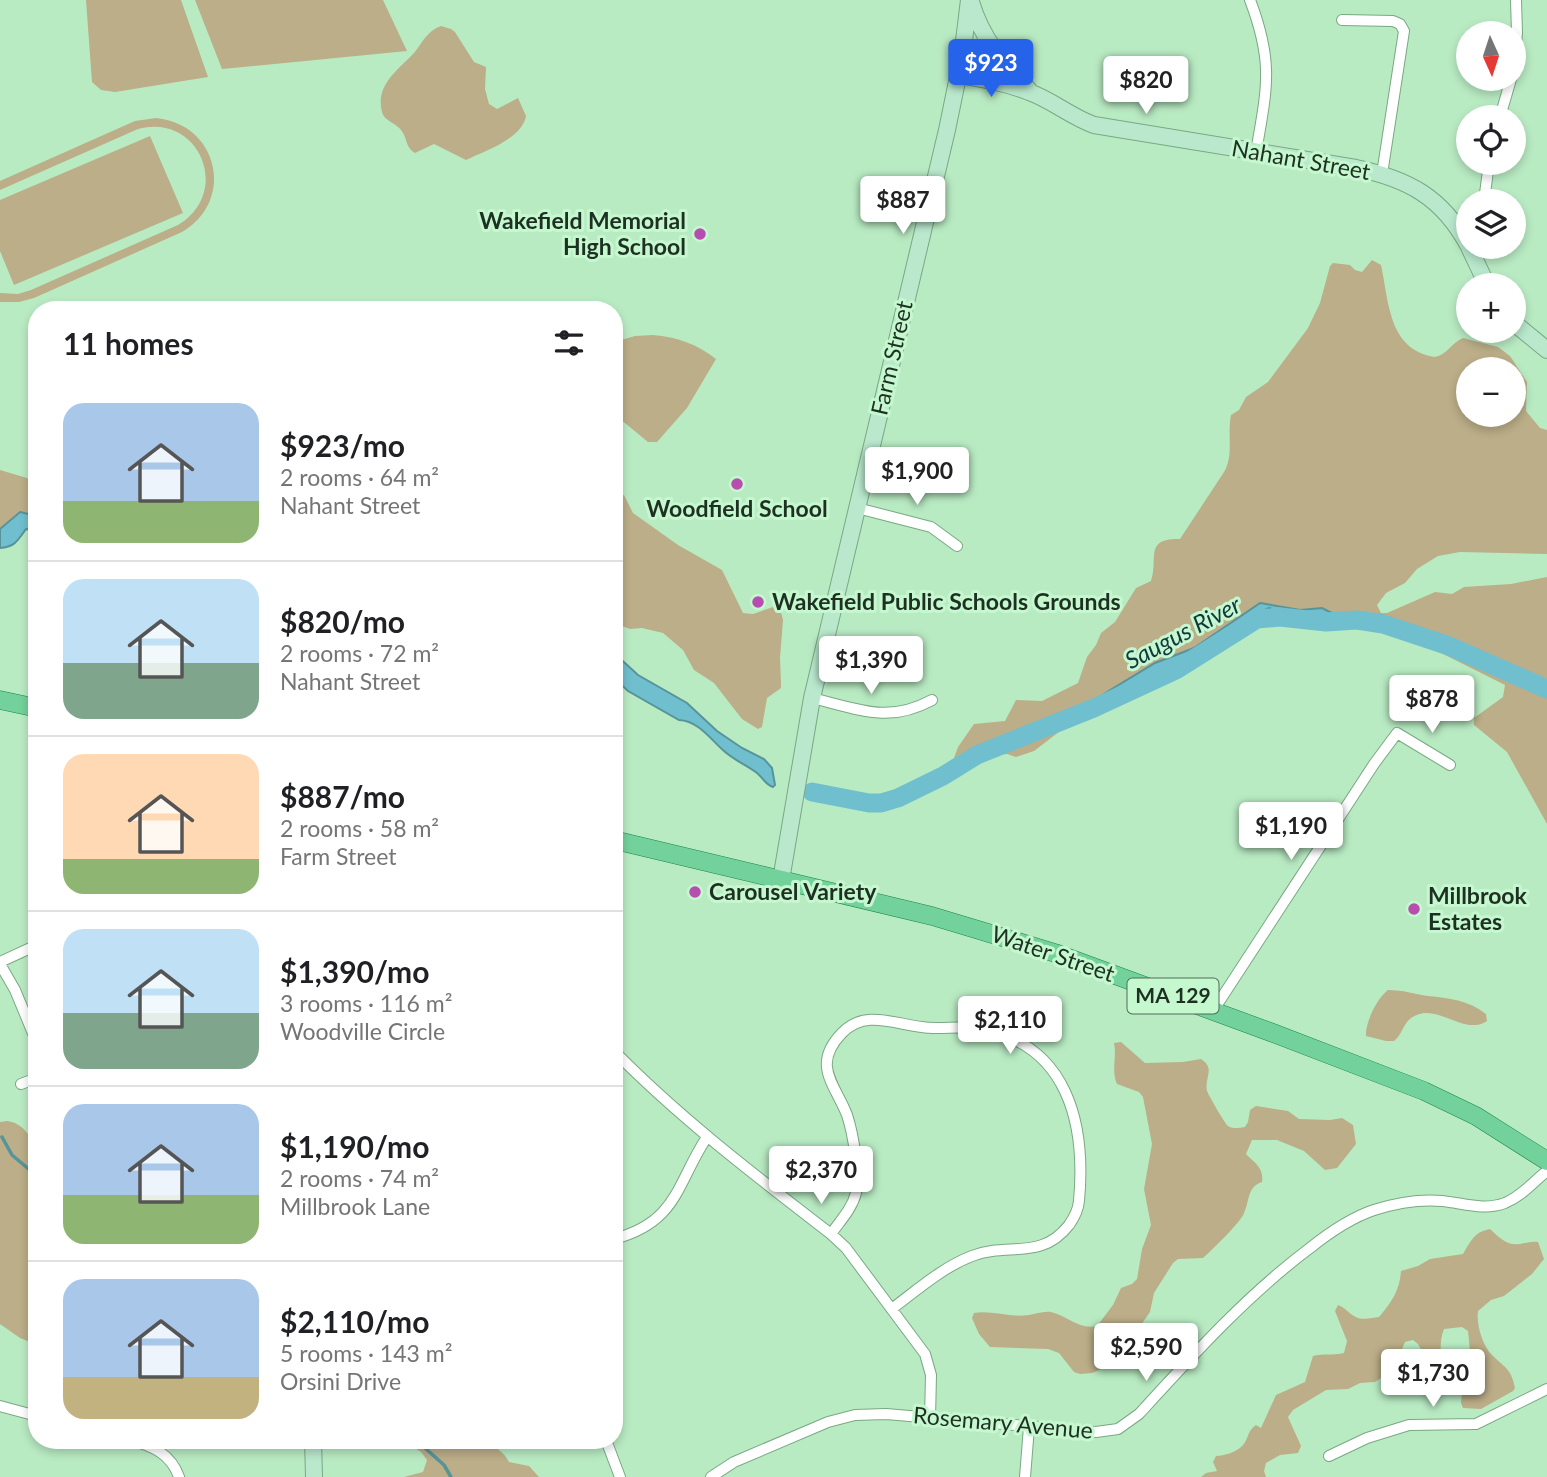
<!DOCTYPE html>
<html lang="en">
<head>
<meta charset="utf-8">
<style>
	:root { --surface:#fff; --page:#f2f2f2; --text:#202124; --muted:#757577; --line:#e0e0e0; --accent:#2563eb }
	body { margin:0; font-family:Lato,sans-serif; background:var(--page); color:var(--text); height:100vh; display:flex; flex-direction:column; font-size:26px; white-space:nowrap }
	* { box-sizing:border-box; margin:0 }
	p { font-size:23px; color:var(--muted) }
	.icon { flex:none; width:38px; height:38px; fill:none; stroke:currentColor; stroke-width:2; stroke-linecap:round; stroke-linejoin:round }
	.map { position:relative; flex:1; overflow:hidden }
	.drawer { position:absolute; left:28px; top:301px; width:595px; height:1148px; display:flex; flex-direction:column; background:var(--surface); border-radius:28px; box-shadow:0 4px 10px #0003 }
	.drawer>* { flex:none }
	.needle { width:46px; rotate:177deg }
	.tools { position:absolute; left:1456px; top:21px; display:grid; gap:14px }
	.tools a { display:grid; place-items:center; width:70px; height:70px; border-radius:50%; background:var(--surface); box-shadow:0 4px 10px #0003; font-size:35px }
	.price { position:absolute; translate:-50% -60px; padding:0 16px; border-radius:7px; background:#fff; color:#222; font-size:23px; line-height:46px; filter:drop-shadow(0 2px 4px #0008) }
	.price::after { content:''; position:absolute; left:50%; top:42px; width:21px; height:16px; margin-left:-10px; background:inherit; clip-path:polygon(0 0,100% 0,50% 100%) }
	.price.on { background:var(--accent); color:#fff }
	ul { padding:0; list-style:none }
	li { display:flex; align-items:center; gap:21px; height:175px; padding:0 35px }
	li+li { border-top:2px solid var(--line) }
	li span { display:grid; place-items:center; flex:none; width:196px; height:140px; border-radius:21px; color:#555 }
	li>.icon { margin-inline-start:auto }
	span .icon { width:84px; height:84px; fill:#fffc; stroke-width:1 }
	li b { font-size:30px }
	h2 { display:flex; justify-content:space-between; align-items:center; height:84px; padding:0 35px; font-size:30px }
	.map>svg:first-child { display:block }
	.green { fill:#bbae88; fill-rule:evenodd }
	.water { fill:#70bfce; stroke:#57949a; stroke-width:2 }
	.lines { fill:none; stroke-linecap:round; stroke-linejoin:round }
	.stream { stroke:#57949a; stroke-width:3.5 }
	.river { stroke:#70bfce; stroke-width:19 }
	.minor-casing { stroke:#79a883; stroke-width:12 }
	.secondary-casing { stroke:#79a883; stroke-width:18 }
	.primary-casing { stroke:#188645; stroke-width:19 }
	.minor { stroke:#fff; stroke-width:10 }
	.secondary { stroke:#b9e8cd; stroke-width:16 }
	.primary { stroke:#73d29b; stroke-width:18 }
	.poi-dot { fill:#b64daf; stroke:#c6f8d0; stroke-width:2.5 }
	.labels { text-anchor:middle; stroke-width:6; stroke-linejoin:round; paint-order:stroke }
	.shield { fill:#c6f8d0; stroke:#506c56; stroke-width:2 }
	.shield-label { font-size:21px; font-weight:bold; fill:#1d3021 }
	.street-label { font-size:23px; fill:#1d3021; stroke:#c6f8d0 }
	.poi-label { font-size:23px; font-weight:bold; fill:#1d3021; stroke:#c6f8d0; text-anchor:start }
	.water-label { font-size:24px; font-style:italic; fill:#11383e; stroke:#c6f8d0 }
</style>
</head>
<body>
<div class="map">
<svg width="1547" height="1477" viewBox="0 0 1547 1477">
	<rect width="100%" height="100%" fill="#b9ebc3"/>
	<!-- green -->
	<path class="green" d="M86,0H181L208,77L115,92L101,90L92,82Z
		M195,0H383L407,51L222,69Z
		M441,26L451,29L455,32L474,62L486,67L485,89L489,104L497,109L518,98L526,116C522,139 484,151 466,160L434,144L415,153C405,147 408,139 401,130C396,123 384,121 382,112C375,85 398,70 414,53C422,43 428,30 441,26Z
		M156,118C218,124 236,200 182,232L34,298L19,302H0V293L18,294L31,290L178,225C233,192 199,112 138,129L0,190V181L135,121Z
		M150,136L183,213L14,285L0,251V200Z
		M1372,260L1381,265C1389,301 1388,350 1435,357C1447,355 1452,342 1463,338L1498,347L1510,356L1527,382L1526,411L1540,428L1547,430V554L1460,552L1438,556L1417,569L1405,583L1386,593L1377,605L1381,613H1387L1435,592L1452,594L1464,587L1511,584L1547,577V824L1507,752L1474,725V718L1503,697L1505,685L1369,617L1361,615L1342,617L1323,608L1300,610L1260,603L1194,648L1107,692L1082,709L1068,725L1034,751L1016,757L1007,754L954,758L958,747L974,724L1005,721L1016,700L1042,701L1078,683L1087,657L1096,645L1101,633L1115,622L1136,588L1151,581C1159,559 1143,538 1180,539L1224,472C1234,455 1227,435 1231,415L1239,410L1246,397L1268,382L1308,328L1320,303L1330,266L1333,263L1350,265L1355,270L1362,272ZM1468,369H1514V415H1468Z
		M653,335C677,337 697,344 716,359L687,408L657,442H648L614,414V342L635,336Z
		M0,470L37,481V516L15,515L0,529Z
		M624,495L633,513L678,545L722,570L743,613L753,614L773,607L781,612L783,620L780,658L781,684V688L767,698L762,727L758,729L742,719L714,683L694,670L683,650L663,633L642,628L630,629L614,623V499Z
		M1388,990C1403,990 1414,994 1428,996C1449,998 1468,1000 1486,1014L1487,1021C1463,1037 1436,1000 1411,1018C1403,1024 1402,1035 1394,1041H1386L1366,1036C1365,1023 1377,998 1388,990Z
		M1121,1042L1145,1063L1183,1062L1201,1059C1216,1069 1204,1077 1207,1091C1208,1094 1225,1124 1228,1126C1232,1129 1239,1128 1245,1127L1248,1122L1250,1110L1256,1106L1288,1111L1299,1119L1330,1120L1342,1118L1353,1125L1356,1144L1337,1168L1325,1170L1304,1151L1277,1140H1252L1246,1154C1255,1163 1264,1168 1262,1182C1247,1187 1250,1200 1244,1213C1241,1222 1212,1250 1203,1258L1178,1259L1173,1263L1154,1293L1150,1312L1114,1364L1092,1373L1080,1374L1074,1372L1059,1353L1048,1349L990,1347L979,1334L972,1318L974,1313C992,1310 1010,1318 1029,1315C1036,1314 1043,1311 1051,1312C1068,1316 1079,1330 1097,1326L1113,1305L1121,1288L1132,1284L1137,1279L1142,1249L1151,1225L1144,1189L1152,1144L1143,1097L1139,1092L1117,1084C1111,1071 1117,1056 1114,1043Z
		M7,1121C23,1123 28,1135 37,1145V1345L20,1338L0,1324V1122Z
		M1490,1229C1499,1237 1506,1246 1520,1244C1527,1243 1531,1241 1538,1242L1544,1259L1532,1274L1504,1296L1491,1300L1478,1311C1476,1325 1483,1346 1492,1355C1505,1368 1511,1368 1515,1388L1513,1391L1481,1409L1463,1408L1461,1403L1465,1361L1470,1351L1468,1331L1462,1327L1444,1329C1435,1350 1449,1378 1432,1397L1430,1396L1429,1383L1422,1360V1351L1418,1344L1413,1340L1405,1342L1393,1370L1375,1382L1360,1383L1348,1389L1326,1390L1293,1410L1288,1417L1301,1446L1298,1453L1280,1455L1266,1463L1264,1471L1266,1477H1201L1206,1473L1217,1471L1213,1462L1216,1456C1224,1456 1237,1452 1243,1445C1249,1438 1247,1431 1256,1425L1261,1428L1276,1395L1305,1382L1313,1356C1323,1353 1333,1356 1344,1353L1347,1341L1335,1311L1338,1305C1346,1308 1347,1312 1354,1316C1361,1321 1371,1318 1379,1317C1391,1303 1400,1290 1401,1271L1418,1266L1430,1259L1463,1254C1471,1241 1474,1232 1490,1229Z
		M403,1440C432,1440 494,1430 509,1462L529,1466L539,1477H404L423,1472L427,1460L421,1452Z"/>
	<!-- water -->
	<path class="water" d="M20,512L37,516V532L26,529C18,540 15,547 0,548V529Z
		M1260,603L1300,610L1322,608L1336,615L1331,617L1297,616L1269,608L1239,621L1171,669L1084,710L1068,725L1082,709L1107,692L1155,663L1194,648Z
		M614,653L638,675L687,703L717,731L742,748L764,759L772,768L775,785L773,787C766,785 763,778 757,773C746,765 734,760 724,751C711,740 699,721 679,720L628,691L614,678Z"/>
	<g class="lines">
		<!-- stream -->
		<path class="stream" d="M2,1137L12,1155L37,1176
			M416,1440L444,1465L451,1477"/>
		<!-- river -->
		<path class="river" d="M812,792L869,803H881L898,798L943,776L977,755L1094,708L1176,670L1257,619L1280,617L1326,622L1357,620L1383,624L1449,646L1547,689"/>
		<defs>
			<path id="minor" d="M1250,0C1274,63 1267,88 1256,152
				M1342,20L1393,21L1400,24L1404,31L1382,174
				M1514,64L1517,33L1516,0
				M1500,117L1511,79
				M1484,201L1489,163
				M857,508L931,527L957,546
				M812,698C858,709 888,724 932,700
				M0,962L37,945
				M0,964L15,990L37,1043
				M1213,1011L1374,764L1397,733L1450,765
				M614,1051C681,1119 756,1176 831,1234L846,1248L925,1354L931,1375L930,1418
				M21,1084L37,1078
				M831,1234C840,1221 852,1209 856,1193C860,1174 853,1133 847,1115C835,1084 811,1065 842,1033C865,1009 894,1024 922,1027C941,1030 960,1025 980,1029C1068,1044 1086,1124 1079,1201C1078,1211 1074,1218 1069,1225C1041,1261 1008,1242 972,1256C943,1267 917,1290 893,1308
				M614,1239C678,1222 676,1184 707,1137
				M0,1406L37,1416
				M130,1440C153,1446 171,1454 179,1477
				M606,1440L620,1477
				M1329,1456L1367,1438L1409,1425L1476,1424L1547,1389
				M711,1477L734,1462L828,1422L855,1415L886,1414L1096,1432L1118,1429L1139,1414C1192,1356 1247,1295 1310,1248C1330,1232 1350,1218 1374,1210C1396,1203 1419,1199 1442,1201C1463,1203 1484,1211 1505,1203C1522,1196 1533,1182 1547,1171
				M1025,1477L1029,1427"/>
			<path id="secondary" d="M971,2C982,39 1003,63 1029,90
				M962,57L988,56L1002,62
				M959,75C982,79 1007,83 1029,92C1052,100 1071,117 1094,125L1356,168C1408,179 1442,197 1468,245
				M1469,247L1487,285
				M1514,323L1547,350
				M781,880L812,698L947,130L962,57L969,0
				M313,1440L314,1477"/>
			<path id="primary" d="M0,700L37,708
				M614,840L932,916L1055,953L1273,1033L1424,1091L1476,1116L1547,1161"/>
		</defs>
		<!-- minor casing -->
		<use href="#minor" class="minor-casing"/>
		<!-- secondary casing -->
		<use href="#secondary" class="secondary-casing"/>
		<!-- primary casing -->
		<use href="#primary" class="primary-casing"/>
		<!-- minor -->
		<use href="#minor" class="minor"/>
		<!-- secondary -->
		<use href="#secondary" class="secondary"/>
		<!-- primary -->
		<use href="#primary" class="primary"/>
	</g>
	<!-- markers -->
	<g class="poi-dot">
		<circle cx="700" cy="234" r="7"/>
		<circle cx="737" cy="484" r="7"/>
		<circle cx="758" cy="602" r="7"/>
		<circle cx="695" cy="892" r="7"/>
		<circle cx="1414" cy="909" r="7"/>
	</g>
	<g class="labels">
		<!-- shield labels -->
		<rect class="shield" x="1127.5" y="978.5" width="91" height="35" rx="5"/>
		<g class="shield-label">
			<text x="1173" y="1003">MA 129</text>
		</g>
		<!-- street labels -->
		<g class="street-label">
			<text transform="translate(1301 160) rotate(10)" y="8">Nahant Street</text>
			<text transform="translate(892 358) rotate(-77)" y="8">Farm Street</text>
			<text transform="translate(1053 954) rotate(19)" y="8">Water Street</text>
			<text transform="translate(1003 1423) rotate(5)" y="8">Rosemary Avenue</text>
		</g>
		<!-- poi labels -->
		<g class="poi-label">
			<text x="686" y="229" text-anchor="end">Wakefield Memorial<tspan x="686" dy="26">High School</tspan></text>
			<text x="737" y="517" text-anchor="middle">Woodfield School</text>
			<text x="772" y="610">Wakefield Public Schools Grounds</text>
			<text x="709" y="900">Carousel Variety</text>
			<text x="1428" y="904">Millbrook<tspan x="1428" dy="26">Estates</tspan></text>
		</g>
		<!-- water labels -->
		<g class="water-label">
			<text transform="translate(1183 633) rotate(-28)" y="8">Saugus River</text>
		</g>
	</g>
</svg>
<div class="tools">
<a><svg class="needle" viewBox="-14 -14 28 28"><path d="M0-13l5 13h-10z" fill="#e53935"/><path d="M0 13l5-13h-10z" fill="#757577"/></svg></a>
<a><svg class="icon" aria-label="locate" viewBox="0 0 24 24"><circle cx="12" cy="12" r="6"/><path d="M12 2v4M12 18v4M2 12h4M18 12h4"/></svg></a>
<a><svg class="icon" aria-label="layers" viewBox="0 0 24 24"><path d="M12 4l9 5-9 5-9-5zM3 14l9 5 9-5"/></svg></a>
<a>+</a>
<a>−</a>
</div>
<b class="price on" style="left:991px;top:99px">$923</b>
<b class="price" style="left:1146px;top:116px">$820</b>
<b class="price" style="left:903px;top:236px">$887</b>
<b class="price" style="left:917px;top:507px">$1,900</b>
<b class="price" style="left:871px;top:696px">$1,390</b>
<b class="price" style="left:1432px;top:735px">$878</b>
<b class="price" style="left:1291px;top:862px">$1,190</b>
<b class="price" style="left:1010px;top:1056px">$2,110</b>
<b class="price" style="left:821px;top:1206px">$2,370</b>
<b class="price" style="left:1146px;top:1383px">$2,590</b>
<b class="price" style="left:1433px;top:1409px">$1,730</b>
<section class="drawer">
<h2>11 homes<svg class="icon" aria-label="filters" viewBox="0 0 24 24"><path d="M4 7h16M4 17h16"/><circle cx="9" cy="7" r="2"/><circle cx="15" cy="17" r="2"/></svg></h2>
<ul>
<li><span style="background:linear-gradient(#a9c7e8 70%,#8fb573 0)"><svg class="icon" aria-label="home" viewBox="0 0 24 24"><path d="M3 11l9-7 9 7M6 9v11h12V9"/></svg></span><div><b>$923/mo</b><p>2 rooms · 64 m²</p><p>Nahant Street</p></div></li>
<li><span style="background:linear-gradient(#bfe0f5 60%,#7fa58c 0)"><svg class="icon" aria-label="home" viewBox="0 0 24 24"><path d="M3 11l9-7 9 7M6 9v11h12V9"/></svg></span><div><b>$820/mo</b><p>2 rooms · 72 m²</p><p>Nahant Street</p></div></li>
<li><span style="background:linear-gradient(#ffd9b3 75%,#8fb573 0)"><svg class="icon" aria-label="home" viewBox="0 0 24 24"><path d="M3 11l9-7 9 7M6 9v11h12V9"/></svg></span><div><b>$887/mo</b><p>2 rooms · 58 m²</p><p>Farm Street</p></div></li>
<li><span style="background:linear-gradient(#bfe0f5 60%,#7fa58c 0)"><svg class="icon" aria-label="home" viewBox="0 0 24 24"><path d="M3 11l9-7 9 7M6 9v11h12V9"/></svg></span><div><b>$1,390/mo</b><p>3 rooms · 116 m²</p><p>Woodville Circle</p></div></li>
<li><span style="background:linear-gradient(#a9c7e8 65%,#8fb573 0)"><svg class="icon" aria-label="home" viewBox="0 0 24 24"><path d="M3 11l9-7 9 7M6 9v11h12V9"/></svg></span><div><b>$1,190/mo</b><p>2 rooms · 74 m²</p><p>Millbrook Lane</p></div></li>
<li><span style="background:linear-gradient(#a9c7e8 70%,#c2b280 0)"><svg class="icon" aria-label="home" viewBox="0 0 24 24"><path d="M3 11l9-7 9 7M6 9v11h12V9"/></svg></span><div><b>$2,110/mo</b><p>5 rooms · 143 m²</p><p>Orsini Drive</p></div></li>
</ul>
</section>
</div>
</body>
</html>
